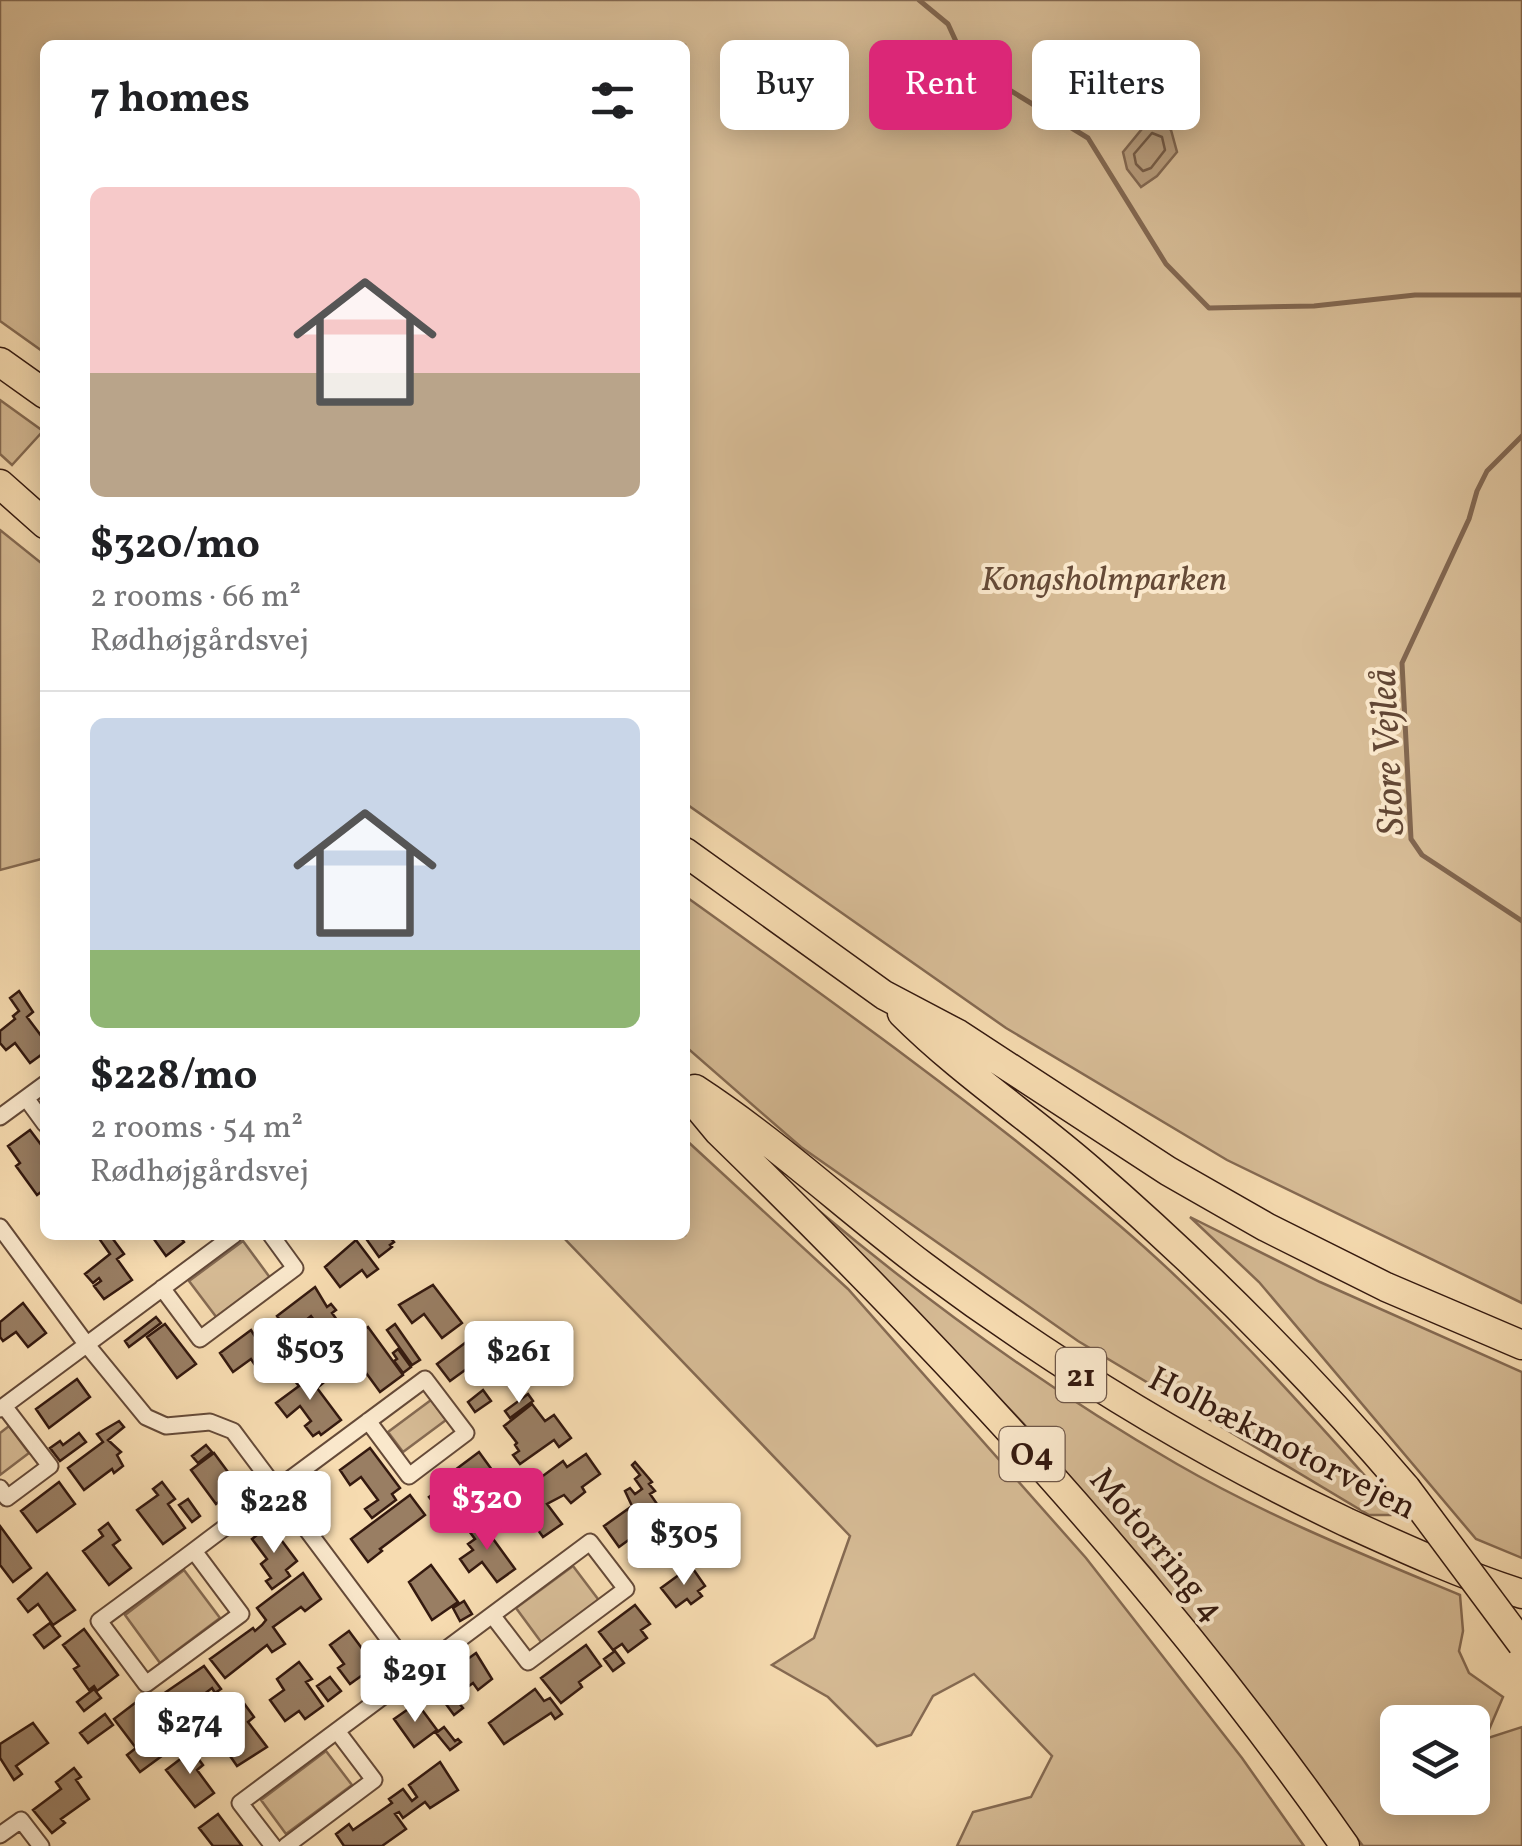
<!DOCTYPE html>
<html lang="en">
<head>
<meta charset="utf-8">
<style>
	:root { --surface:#fff; --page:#f2f2f2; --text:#202124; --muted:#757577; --line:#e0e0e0; --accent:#db2777 }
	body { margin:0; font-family:Vollkorn,serif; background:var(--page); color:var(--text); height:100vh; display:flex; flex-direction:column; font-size:38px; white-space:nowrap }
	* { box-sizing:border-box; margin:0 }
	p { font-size:32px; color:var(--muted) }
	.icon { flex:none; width:55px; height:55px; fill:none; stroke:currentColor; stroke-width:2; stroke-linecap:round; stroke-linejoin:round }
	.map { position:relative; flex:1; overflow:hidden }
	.drawer { position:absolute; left:40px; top:40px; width:650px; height:1200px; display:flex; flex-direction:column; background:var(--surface); border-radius:15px; box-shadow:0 5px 25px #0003 }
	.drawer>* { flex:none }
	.hud { position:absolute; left:720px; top:40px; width:650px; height:90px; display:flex; gap:20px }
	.fabs { position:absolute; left:1380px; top:1705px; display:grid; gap:20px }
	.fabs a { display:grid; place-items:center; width:110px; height:110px; border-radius:15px; background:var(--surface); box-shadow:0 5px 25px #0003; font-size:50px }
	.price { position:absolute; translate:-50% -85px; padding:0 22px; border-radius:10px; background:#fff; color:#222; font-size:32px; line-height:65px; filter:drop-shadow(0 2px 5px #0008) }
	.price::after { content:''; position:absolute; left:50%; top:60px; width:30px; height:22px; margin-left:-15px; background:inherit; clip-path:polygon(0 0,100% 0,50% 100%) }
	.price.current { background:var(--accent); color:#fff }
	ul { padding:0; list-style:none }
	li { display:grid; align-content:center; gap:20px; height:530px; padding:0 50px }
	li+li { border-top:2px solid var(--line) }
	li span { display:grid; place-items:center; height:310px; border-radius:15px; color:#555 }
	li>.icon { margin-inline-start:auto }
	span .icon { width:180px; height:180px; fill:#fffc; stroke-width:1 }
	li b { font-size:42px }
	h2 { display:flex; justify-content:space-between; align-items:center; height:120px; padding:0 50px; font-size:42px }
	.chip { padding:0 35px; border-radius:15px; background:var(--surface); box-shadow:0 5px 25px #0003; font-size:35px; line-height:90px }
	.chip.current { background:var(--accent); color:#fff }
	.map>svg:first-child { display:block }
	.green { fill:#d6bb95; stroke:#856a52; stroke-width:2.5; fill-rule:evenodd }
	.water { fill:#b59a7a; stroke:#81664f; stroke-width:2.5 }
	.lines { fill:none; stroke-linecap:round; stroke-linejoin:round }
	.shore { stroke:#745a44; stroke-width:2.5 }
	.stream { stroke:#81664f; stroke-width:5 }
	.building { fill:#997e63; stroke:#34190f; stroke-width:2.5 }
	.minor-casing { stroke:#654a38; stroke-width:19 }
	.motorway-casing { stroke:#34190f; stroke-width:31 }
	.minor { stroke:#fae8cc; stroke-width:15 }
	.motorway { stroke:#f7dcb1; stroke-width:28 }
	.motorway-bridge-casing { stroke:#34190f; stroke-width:31; stroke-linecap:butt }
	.motorway-bridge { stroke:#f7dcb1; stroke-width:28 }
	.labels { text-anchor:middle; stroke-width:8; stroke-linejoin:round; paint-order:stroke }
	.shield { fill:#fae8cc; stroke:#6f5748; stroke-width:2.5 }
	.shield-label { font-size:32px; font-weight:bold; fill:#34190f }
	.park-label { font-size:35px; font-style:italic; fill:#654a37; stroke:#fae8cc }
	.street-label { font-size:35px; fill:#34190f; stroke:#fae8cc }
	.water-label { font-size:38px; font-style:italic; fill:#614634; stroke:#fae8cc }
</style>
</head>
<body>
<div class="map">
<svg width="1522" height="1846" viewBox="0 0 1522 1846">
	<rect width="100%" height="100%" fill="#f7dcb1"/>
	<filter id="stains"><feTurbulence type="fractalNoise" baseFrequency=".002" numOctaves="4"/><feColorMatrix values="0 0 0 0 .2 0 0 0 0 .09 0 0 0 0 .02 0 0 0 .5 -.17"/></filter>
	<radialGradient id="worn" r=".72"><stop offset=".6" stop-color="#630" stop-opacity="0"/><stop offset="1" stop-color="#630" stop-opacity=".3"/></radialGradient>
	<!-- green -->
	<path class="green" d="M0,0H1522V1303L1227,1160L1006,1028L685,803V45H45V353L0,321Z
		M0,400L43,431L12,465L0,454Z
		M0,530L45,566V858L0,870Z
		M685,896C833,1002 980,1107 1119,1225C1215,1307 1299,1402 1383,1496L1390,1515H1369L1078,1341L801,1147L685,1046Z
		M685,1139L848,1289L1086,1558L1242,1758L1304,1846H957L973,1812L1031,1797L1052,1756L974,1674L933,1696L911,1735L877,1746L828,1697L772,1665L814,1638L850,1536L561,1235H685Z
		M818,1210C930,1304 1050,1391 1177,1464C1267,1516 1364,1555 1460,1595L1463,1631L1459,1651L1469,1673L1503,1697L1485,1739L1522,1727V1846H1363L1153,1572L1023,1423ZM1398,1722H1472V1798H1398Z
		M1190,1217L1320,1282L1522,1372V1558L1476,1539L1259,1282Z
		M243,1241L271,1279L217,1318L189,1281Z
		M431,1400L446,1420L403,1452L388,1432Z
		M9,1426L29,1453L0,1475V1433Z
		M573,1566L601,1603L544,1646L516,1608Z
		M184,1570L220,1618L160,1663L125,1615Z
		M326,1751L352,1785L286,1834L261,1800Z"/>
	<!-- water -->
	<path class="water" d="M1151,118L1171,130L1177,152L1157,176L1141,187L1127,169L1123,152Z"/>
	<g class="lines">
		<!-- shore -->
		<path class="shore" d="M1152,133L1162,137L1165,150L1151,168L1143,171L1136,164L1134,154Z"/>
		<!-- stream -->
		<path class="stream" d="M919,0L948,24L959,48L1003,86L1088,138L1166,264L1209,308L1314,306L1415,295H1522
			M1522,436L1487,471L1477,491L1469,519L1402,663L1411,839L1422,855L1522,921"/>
	</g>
	<!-- building -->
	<path class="building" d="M19,991L33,1012L27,1017L45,1041V1052L30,1063L15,1043L6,1050L0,1043V1031L15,1019L13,1016L19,1011L10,998Z
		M30,1130L45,1150V1189L37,1195L16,1166L20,1163L8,1146Z
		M100,1235H110L124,1254L117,1259L132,1280L104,1299L94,1286L101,1281L99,1278L93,1283L85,1274L110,1254L98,1237Z
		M151,1235H179L184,1242L166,1256Z
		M373,1235H388L394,1242L390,1245L392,1247L379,1257L367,1240Z
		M356,1240L378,1269L367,1277L362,1270L340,1287L325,1267Z
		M433,1285L462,1323L442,1338L424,1314L412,1323L399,1305Z
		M315,1287L327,1307L331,1304L336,1310L332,1313L337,1320L322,1331L311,1316L292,1331L300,1342L290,1350L276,1332L284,1326L277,1316Z
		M23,1303L46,1333L28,1347L16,1332L3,1341L0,1337V1322Z
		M156,1317L161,1323L129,1347L125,1341Z
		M165,1324L196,1364L177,1378L147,1337Z
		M395,1324L420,1360L412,1365L387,1330Z
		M368,1327L403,1375L380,1392L345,1344Z
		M251,1330L269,1359L257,1368L251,1359L233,1372L220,1353Z
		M486,1330L491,1336L487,1339L494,1348L487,1354L497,1366L482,1378L472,1365L450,1381L437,1364L481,1331Z
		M281,1348L293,1363L281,1372L270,1356Z
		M398,1349L411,1367L403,1373L394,1361L397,1359L393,1353Z
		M310,1366L323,1383L317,1388L341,1420L321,1435L319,1432L313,1436L305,1426L311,1421L300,1406L287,1417L276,1403L299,1386L293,1379Z
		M77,1379L90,1397L49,1428L36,1409Z
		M483,1390L491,1401L475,1412L468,1402Z
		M528,1394L533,1401L510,1418L505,1411Z
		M532,1404L545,1421L554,1415L571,1438L559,1447L554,1440L520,1464L513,1455L519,1451L515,1445L517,1443L504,1426Z
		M119,1421L124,1427L108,1440L121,1452L117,1455L123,1466L114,1473L112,1469L84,1490L68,1468L103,1442L97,1434Z
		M79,1433L86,1442L60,1461L50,1448L60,1441L63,1445Z
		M206,1445L212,1452L198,1463L192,1456Z
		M370,1448L400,1488L392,1494L396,1500L372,1518L365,1509L378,1500L361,1477L350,1485L340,1470Z
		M479,1452L495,1474L460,1501L443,1479Z
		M214,1453L239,1487L216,1504L191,1470Z
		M586,1454L600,1474L582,1487L585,1492L571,1503L564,1495L547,1504L562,1524L543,1537L517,1501L535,1488L532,1484L563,1461L567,1467Z
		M635,1462L652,1482L649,1484L655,1491L650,1494L664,1514L619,1547L604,1526L632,1506L625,1491L630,1488L635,1494L642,1489L635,1479L640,1475L632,1465Z
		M59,1482L75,1504L37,1532L21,1511Z
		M162,1482L175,1499L168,1504L185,1528L163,1544L137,1510L158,1495L153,1489Z
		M441,1488L454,1505L442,1514L429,1497Z
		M410,1495L425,1515L380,1549L382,1551L368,1562L351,1539Z
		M188,1499L200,1516L192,1522L179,1505Z
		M485,1519L496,1533L491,1536L515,1569L497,1582L482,1562L469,1572L460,1559L473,1550L468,1544L475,1539L469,1531Z
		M108,1523L120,1540L113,1545L131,1568L109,1585L83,1551L103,1536L99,1530Z
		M270,1525L297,1561L286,1570L290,1576L272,1589L266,1581L271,1578L261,1564L267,1559L252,1539Z
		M0,1526L31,1568L13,1582L0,1565Z
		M706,1543L714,1555L702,1564L693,1552Z
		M431,1565L458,1602L432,1620L409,1582Z
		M691,1566L705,1586L698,1591L702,1596L691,1604L687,1599L676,1607L661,1588Z
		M47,1573L75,1610L53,1625L38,1604L28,1612L18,1599Z
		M303,1573L321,1599L305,1611L301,1607L273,1627L285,1644L272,1652L267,1645L225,1678L210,1659L253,1628L255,1631L262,1625L266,1620L257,1608Z
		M464,1601L472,1614L460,1621L453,1608Z
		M635,1605L650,1624L641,1630L647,1638L628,1652L622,1644L613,1650L599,1632Z
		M50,1623L60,1636L44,1648L34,1635Z
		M84,1629L118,1675L97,1691L94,1686L89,1690L74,1669L79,1666L63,1645Z
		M349,1631L375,1666L350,1684L338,1668L344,1664L330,1645Z
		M586,1645L601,1666L579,1682L582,1687L561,1703L541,1678Z
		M615,1651L624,1663L613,1671L604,1659Z
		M476,1653L492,1679L478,1690L473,1683L454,1697L463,1708L454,1715L440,1696L449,1690L440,1679Z
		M299,1662L312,1679L306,1682L323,1706L305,1719L299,1711L285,1721L270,1700L284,1690L277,1679Z
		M204,1666L221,1689L215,1693L212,1688L178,1714L163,1694Z
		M330,1677L341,1691L328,1701L317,1686Z
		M94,1689L101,1698L84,1711L77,1702Z
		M535,1689L544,1701L550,1698L562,1714L555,1719L551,1713L504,1744L489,1723Z
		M243,1702L254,1717L248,1722L267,1747L237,1766L228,1753L238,1746L221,1720L240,1712L236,1707Z
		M135,1703L170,1750L140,1772L127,1755L136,1748L114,1719Z
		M417,1703L437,1730L414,1747L394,1719Z
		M105,1714L113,1725L88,1743L80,1733Z
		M33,1723L48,1743L16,1766L22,1774L14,1780L0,1758V1744Z
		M444,1727L455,1741L458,1739L461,1742L450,1750L436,1733Z
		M188,1745L203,1765L197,1770L214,1793L195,1807L166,1770L183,1757L179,1752Z
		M440,1762L458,1790L430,1808L425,1802L403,1818L399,1812L395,1814L406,1829L382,1846H344L336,1834L349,1824L353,1830L392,1803L389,1799L403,1789L412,1801L417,1797L409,1785Z
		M74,1768L81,1777L76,1780L89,1799L61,1819L65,1823L52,1833L33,1810L61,1789L56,1782Z
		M218,1814L242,1846H213L199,1828Z"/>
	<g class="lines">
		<defs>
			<path id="minor" d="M26,1098L45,1124
				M0,1117L45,1084
				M0,1227L87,1345L146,1417L166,1426L210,1422L233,1431L414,1673
				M162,1288L200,1339L295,1268L271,1235
				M0,1409L234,1235
				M0,1488L7,1498L50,1466L4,1406
				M194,1551L241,1614L146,1684L99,1621C137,1593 174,1566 212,1537L355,1431L425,1379L466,1433L409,1476L368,1421
				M0,1835L21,1820L41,1846
				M273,1846L240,1803L590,1542L626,1589L528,1662L492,1615
				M286,1846L374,1780L337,1731"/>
			<path id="motorway" d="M0,362L45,394
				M0,484L45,524
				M685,852L884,995L958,1034L1168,1171L1266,1227L1386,1287L1522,1345
				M902,1013C960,1071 1028,1116 1089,1169C1203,1268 1308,1373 1406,1488
				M695,1089C775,1141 846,1208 923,1266C1056,1365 1196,1451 1346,1522C1403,1548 1462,1575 1522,1594
				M685,1091L719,1132C946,1353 1163,1585 1345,1846"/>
		</defs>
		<!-- minor casing -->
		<use href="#minor" class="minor-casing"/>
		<!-- motorway casing -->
		<use href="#motorway" class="motorway-casing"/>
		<!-- minor -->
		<use href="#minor" class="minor"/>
		<!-- motorway -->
		<use href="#motorway" class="motorway"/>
		<defs>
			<path id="motorway-bridge" d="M1406,1488L1522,1644"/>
		</defs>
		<!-- motorway-bridge casing -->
		<use href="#motorway-bridge" class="motorway-bridge-casing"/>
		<!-- motorway-bridge -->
		<use href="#motorway-bridge" class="motorway-bridge"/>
	</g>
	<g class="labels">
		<!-- shield labels -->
		<g class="shield">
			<rect x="1056" y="1348" width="50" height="54" rx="8"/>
			<rect x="999.5" y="1427" width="65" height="54" rx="8"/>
		</g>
		<g class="shield-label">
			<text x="1081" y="1386">21</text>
			<text x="1032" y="1465">O4</text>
		</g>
		<!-- park labels -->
		<g class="park-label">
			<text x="1104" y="590">Kongsholmparken</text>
		</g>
		<!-- street labels -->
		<g class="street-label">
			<text transform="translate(1283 1442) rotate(27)" y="12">Holbækmotorvejen</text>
			<text transform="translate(1158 1544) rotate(50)" y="12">Motorring 4</text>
		</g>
		<!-- water labels -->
		<g class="water-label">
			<text transform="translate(1386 752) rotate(-93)" y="13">Store Vejleå</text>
		</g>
	</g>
	<rect width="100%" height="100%" filter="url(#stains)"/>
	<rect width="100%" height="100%" fill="url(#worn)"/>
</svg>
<div class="fabs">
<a><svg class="icon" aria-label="layers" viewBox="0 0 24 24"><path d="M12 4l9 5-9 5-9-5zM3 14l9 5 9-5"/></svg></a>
</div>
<b class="price" style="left:310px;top:1403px">$503</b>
<b class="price" style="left:519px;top:1406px">$261</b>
<b class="price current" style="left:487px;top:1553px">$320</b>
<b class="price" style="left:274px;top:1556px">$228</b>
<b class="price" style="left:684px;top:1588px">$305</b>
<b class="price" style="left:415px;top:1725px">$291</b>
<b class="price" style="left:190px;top:1777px">$274</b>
<div class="hud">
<a class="chip">Buy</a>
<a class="chip current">Rent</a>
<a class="chip">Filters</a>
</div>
<section class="drawer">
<h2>7 homes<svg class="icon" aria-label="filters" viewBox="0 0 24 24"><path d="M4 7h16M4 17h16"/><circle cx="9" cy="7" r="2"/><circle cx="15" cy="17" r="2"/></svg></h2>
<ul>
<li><span style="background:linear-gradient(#f6c9c9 60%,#b9a48a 0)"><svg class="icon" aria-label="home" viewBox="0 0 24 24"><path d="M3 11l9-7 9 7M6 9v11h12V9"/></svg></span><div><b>$320/mo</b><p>2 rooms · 66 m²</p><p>Rødhøjgårdsvej</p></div></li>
<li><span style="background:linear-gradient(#c9d6e8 75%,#8fb573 0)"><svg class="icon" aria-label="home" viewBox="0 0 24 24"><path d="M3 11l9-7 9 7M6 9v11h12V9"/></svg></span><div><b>$228/mo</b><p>2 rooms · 54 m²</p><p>Rødhøjgårdsvej</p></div></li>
</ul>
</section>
</div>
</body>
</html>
